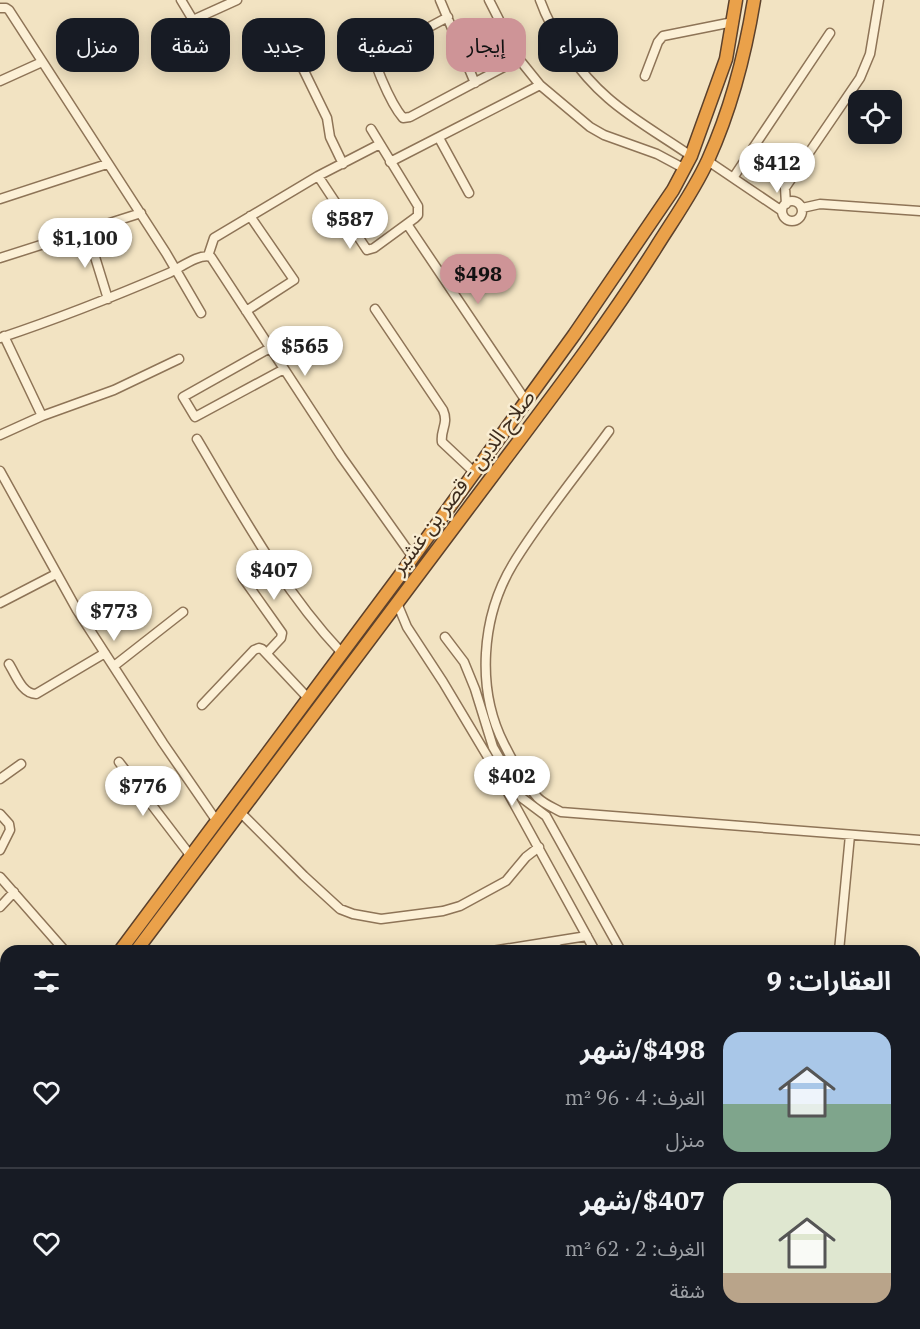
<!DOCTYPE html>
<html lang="ar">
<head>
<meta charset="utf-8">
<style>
	:root { --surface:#171b24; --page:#242831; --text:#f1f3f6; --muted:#9ea1a6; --line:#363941; --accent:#ce9497 }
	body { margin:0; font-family:"IBM Plex Serif","Noto Sans Arabic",serif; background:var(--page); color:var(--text); direction:rtl; height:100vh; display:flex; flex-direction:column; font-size:22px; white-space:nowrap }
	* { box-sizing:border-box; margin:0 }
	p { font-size:20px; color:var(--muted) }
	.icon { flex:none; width:33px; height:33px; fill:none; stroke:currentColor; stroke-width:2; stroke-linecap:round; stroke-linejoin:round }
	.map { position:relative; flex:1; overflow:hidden; direction:ltr }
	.panel { position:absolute; left:0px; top:945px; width:921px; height:384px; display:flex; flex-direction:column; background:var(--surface); border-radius:18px 18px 0 0; box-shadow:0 3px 15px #0003; direction:rtl }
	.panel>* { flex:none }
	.top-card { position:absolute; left:18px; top:18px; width:600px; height:54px; direction:rtl; display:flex; gap:12px }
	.tools { position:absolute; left:848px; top:90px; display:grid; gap:12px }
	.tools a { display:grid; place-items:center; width:54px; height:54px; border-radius:12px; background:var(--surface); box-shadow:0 3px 15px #0003; font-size:30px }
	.price { position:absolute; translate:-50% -51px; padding:0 14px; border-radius:21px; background:#fff; color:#222; font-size:20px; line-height:39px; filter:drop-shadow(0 2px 3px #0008) }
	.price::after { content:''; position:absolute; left:50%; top:36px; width:18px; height:14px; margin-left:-9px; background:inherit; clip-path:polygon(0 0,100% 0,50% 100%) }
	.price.selected { background:var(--accent); color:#111 }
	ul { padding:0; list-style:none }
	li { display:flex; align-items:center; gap:18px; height:150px; padding:0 30px }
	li+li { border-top:2px solid var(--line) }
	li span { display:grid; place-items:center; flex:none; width:168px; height:120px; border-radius:18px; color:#555 }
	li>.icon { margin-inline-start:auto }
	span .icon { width:72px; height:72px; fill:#fffc; stroke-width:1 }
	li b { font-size:26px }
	h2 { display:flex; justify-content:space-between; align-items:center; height:72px; padding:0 30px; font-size:26px }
	.pill { padding:0 21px; border-radius:18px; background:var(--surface); box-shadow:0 3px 15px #0003; font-size:21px; line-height:54px }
	.pill.selected { background:var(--accent); color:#111 }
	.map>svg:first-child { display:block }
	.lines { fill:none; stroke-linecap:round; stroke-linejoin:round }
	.minor-casing { stroke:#8e7457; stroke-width:11 }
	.highway-casing { stroke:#5c412c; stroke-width:15 }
	.minor { stroke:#fcf0d6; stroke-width:8 }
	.highway { stroke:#eaa14a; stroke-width:12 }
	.labels { text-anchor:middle; stroke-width:5; stroke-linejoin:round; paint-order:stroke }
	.street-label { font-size:21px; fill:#3d2c1d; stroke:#f9edd2 }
</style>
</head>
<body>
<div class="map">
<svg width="920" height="1329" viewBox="0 0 920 1329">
	<rect width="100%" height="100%" fill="#f2e3c2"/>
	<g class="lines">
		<defs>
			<path id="minor" d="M181,0L193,20L237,0
				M440,0L475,83
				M489,0L519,59L540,85L590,127L604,135L657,154L685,169
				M540,0C552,34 580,74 608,98C633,120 664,137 691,156
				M0,8H6L9,10L166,253L201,313
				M448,17L420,32L381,35L373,40C368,56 392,105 403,118L410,117L519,59
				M287,36L327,118L330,137L343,164
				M645,76L658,42L663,36L733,22
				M0,81L42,62
				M439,138L469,193
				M708,161L782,211
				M390,162L540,85
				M318,176L367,250L374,248L415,218L418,215V206L371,129
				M733,178L830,33
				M0,199L107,164
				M782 211a10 10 0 1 1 20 0a10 10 0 1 1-20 0Z
				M786,204L785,188L860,78L870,54L879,0
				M802,208L820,204L920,211
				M407,224L526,401
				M87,231L108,299
				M208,256L214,238L318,176L380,144
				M0,258L141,213
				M375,309L443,410C449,424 440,430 442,442L474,472
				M246,311L294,280L250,216
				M4,336L42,416
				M0,338C57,319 113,297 169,273C180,268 199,253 211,257L341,456L412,556
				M270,348L183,397L195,417L284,369
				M609,431C577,475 541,518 513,564C481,617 476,689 504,744C512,760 525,784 538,798C544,804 554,808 561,812L920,840
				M0,435L42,416L114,390L179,359
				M197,439C241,513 282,589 341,652
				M0,471L77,610L163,743L216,820
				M0,603L56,574
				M397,603L407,627L443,682L495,769L595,951
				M445,637L464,662L475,689L493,747L522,798L546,816L621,951
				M267,653L281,638L282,633L243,578L247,572L268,559
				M9,664C16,675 22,694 36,694L105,653
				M114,666L183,612
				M202,705L254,650L259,648L262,649L307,697
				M119,762L190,855
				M0,779L21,764
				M241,813L304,876L340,909L353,914L381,919L443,911L460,906L506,881L526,857L539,847
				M0,814L9,824L10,830L0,850
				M0,877L65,951
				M0,907L14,892
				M556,941L557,951
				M492,951L587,936
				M839,951L850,835
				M915,1261L920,1263
				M915,1291L920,1286
				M75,1323L82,1329
				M197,1323L202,1329
				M241,1323L243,1329
				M299,1323L301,1329
				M441,1323L447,1329
				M559,1323L561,1329
				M607,1323L609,1329
				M33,1329V1323
				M101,1329L107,1323
				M179,1329L186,1323
				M278,1329L287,1323
				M420,1329L428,1323
				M504,1329H505
				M704,1329L724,1323"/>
			<path id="highway" d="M120,951L398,578L574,335L673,190L691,156L726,59L736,0
				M136,951C247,804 358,657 467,510C531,424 598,339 655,249C673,220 694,191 708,160C731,109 745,55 754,0
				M0,1114L6,1106
				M0,1132L6,1124"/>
		</defs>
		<!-- minor casing -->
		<use href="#minor" class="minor-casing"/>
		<!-- highway casing -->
		<use href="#highway" class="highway-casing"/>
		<!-- minor -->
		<use href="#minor" class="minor"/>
		<!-- highway -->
		<use href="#highway" class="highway"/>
	</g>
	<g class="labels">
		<!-- street labels -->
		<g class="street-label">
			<text transform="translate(463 482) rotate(-53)" y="7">صلاح الدين - قصر بن غشير</text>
		</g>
	</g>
</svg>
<div class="tools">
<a><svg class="icon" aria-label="locate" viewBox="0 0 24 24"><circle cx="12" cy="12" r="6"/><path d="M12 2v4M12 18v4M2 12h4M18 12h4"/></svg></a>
</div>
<b class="price" style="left:777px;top:194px">$412</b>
<b class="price" style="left:350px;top:250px">$587</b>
<b class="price" style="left:85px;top:269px">$1,100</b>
<b class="price selected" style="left:478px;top:305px">$498</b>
<b class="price" style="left:305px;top:377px">$565</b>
<b class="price" style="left:274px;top:601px">$407</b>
<b class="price" style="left:114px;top:642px">$773</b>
<b class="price" style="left:512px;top:807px">$402</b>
<b class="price" style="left:143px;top:817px">$776</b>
<div class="top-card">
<a class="pill">شراء</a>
<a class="pill selected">إيجار</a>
<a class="pill">تصفية</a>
<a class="pill">جديد</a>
<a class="pill">شقة</a>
<a class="pill">منزل</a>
</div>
<section class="panel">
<h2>العقارات: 9<svg class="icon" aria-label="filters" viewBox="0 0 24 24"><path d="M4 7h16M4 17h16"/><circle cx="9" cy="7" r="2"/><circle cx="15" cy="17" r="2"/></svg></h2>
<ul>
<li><span style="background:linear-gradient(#a9c7e8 60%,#7fa58c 0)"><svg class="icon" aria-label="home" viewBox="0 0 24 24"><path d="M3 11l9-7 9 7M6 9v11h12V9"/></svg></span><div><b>$498/شهر</b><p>الغرف: 4 · 96 m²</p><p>منزل</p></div><svg class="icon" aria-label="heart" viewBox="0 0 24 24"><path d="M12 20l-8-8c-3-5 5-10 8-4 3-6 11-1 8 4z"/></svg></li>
<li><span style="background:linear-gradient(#dfe7d0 75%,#b9a48a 0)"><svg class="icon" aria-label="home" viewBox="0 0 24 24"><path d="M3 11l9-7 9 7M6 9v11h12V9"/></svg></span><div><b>$407/شهر</b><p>الغرف: 2 · 62 m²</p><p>شقة</p></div><svg class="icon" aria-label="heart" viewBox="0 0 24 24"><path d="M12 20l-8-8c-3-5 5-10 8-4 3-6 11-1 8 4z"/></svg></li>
</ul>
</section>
</div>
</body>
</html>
